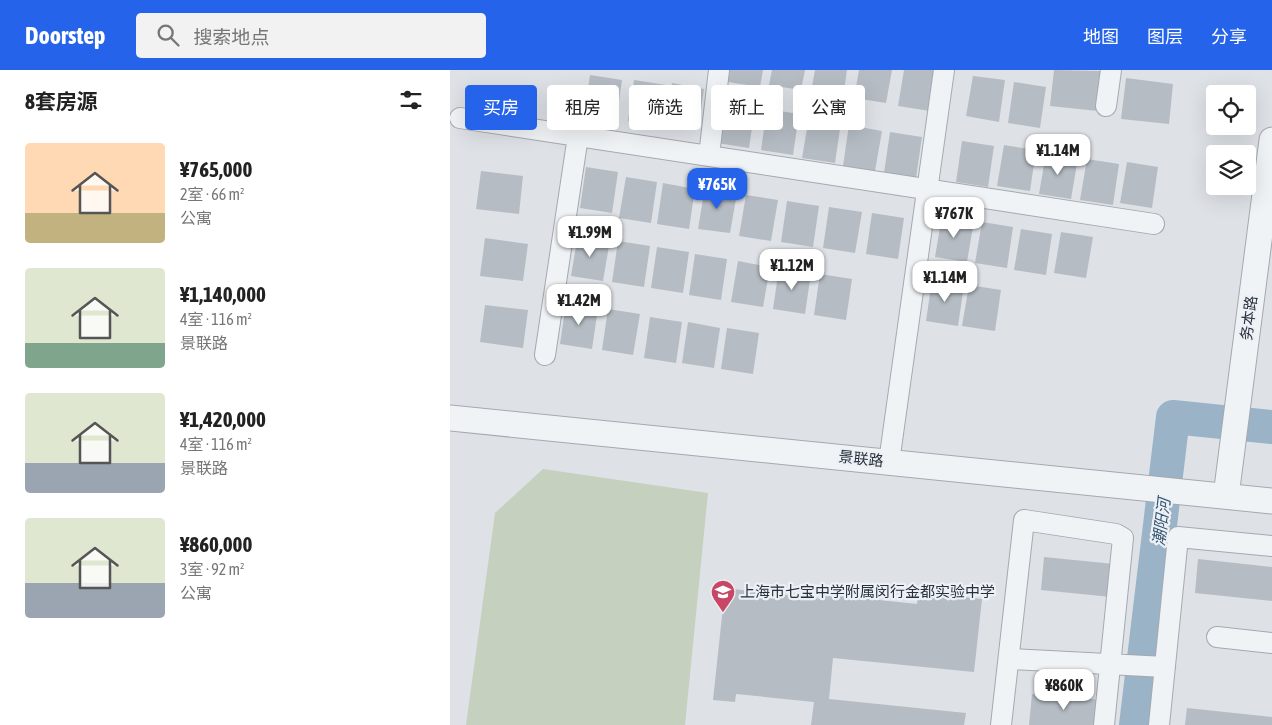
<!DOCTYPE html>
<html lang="zh">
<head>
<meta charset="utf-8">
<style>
	:root { --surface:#fff; --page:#f2f2f2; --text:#222; --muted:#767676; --accent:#2563eb }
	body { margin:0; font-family:"Asap Condensed","Noto Sans SC",sans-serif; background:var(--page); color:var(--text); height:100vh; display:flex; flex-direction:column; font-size:19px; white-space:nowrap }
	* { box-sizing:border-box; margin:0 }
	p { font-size:16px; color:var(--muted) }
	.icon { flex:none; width:28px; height:28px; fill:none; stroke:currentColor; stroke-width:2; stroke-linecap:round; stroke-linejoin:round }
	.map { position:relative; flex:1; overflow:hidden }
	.sheet { display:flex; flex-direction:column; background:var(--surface); width:450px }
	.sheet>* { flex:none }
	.hud { position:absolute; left:15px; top:15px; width:475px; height:45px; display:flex; gap:10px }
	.controls { position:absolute; left:756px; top:15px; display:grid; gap:10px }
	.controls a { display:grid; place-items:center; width:50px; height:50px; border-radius:5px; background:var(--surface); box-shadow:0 5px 20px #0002; font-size:25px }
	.price { position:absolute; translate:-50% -42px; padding:0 11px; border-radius:10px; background:#fff; color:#222; font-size:16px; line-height:32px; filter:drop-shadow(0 1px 2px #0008) }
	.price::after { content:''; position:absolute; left:50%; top:30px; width:15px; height:11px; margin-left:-8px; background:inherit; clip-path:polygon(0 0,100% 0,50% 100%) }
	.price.selected { background:var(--accent); color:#fff }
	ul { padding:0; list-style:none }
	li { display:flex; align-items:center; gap:15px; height:125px; padding:0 25px }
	li span { display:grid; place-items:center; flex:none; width:140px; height:100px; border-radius:5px; color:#555 }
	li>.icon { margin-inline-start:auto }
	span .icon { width:60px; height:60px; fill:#fffc; stroke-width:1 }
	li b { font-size:21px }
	h2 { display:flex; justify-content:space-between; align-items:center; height:60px; padding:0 25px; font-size:21px }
	.pill { padding:0 18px; border-radius:5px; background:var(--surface); box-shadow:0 5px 20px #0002; font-size:18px; line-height:45px }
	.pill.selected { background:var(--accent); color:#fff }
	header { display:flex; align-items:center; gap:30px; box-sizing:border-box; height:70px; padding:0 25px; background:var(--accent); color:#fff }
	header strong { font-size:24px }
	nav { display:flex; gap:28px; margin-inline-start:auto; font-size:18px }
	.search { width:350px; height:45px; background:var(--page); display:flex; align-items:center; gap:12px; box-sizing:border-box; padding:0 18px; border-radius:5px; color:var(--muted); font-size:19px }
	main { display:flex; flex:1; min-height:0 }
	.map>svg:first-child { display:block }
	.pitch { fill:#c5d0bf }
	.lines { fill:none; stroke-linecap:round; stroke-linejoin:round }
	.river { stroke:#9ab3c6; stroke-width:34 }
	.building { fill:#b5bcc3 }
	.minor-casing { stroke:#a4a9b1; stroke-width:22 }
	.tertiary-casing { stroke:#a4a9b1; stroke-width:27 }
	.minor { stroke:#f0f3f5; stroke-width:20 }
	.tertiary { stroke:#f0f3f5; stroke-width:25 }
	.labels { text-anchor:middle; stroke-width:4.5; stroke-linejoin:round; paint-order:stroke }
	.street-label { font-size:15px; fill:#28313d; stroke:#edf1f5 }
	.poi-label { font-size:15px; fill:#28313d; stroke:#edf1f5; text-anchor:start }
	.water-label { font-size:16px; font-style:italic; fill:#34546f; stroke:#edf1f5 }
</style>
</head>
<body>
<header>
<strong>Doorstep</strong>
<div class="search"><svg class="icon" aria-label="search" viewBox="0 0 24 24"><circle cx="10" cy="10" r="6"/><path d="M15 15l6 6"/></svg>搜索地点</div>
<nav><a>地图</a><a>图层</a><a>分享</a></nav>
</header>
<main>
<section class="sheet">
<h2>8套房源<svg class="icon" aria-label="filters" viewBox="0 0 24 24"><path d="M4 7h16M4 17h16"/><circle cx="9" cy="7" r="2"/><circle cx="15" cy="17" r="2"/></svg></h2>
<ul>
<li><span style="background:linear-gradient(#ffd9b3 70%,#c2b280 0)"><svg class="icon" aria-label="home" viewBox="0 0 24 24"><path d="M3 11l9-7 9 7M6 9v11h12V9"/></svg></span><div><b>¥765,000</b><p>2室 · 66 m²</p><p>公寓</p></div></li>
<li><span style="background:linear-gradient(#dfe7d0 75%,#7fa58c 0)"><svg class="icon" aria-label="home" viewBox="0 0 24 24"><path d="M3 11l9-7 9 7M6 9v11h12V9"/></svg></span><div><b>¥1,140,000</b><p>4室 · 116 m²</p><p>景联路</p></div></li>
<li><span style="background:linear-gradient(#dfe7d0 70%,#9aa5b1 0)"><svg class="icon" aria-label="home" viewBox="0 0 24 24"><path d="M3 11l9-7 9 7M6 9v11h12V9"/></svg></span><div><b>¥1,420,000</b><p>4室 · 116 m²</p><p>景联路</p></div></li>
<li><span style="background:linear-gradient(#dfe7d0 65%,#9aa5b1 0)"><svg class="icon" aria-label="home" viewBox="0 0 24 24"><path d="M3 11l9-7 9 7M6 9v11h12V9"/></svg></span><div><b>¥860,000</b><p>3室 · 92 m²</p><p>公寓</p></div></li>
</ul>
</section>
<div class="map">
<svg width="822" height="655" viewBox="0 0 822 655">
	<rect width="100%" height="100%" fill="#dee2e7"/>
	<!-- pitch -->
	<path class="pitch" d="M93,399L258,423L235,655H16L45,443Z"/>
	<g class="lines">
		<!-- river -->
		<path class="river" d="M686,655L723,347L822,357"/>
	</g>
	<!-- building -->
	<path class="building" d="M280,0H313L310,17L278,12Z
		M322,0H355L351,20L319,15Z
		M365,0H397L393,28L361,22Z
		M409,0H442L436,33L404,28Z
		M454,0H485L480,41L448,36Z
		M604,0L652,1L648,41L600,36Z
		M140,5L172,10L166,51L134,46Z
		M523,6L555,10L549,52L516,46Z
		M676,8L723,14L719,54L671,49Z
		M184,10L216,15L210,56L178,51Z
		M564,12L596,17L590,58L558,53Z
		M222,13L254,19L248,59L216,55Z
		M273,32L305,37L299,78L267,73Z
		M317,39L349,44L343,85L311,80Z
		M359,47L391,52L385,93L352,88Z
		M399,55L432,61L425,101L393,96Z
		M440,62L472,67L466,108L434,103Z
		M512,71L544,76L538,117L506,112Z
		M554,75L586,80L580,121L547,116Z
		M596,83L628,88L621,129L589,124Z
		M637,89L669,94L663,135L630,130Z
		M677,92L708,97L702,138L670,133Z
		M136,97L168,102L162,143L130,138Z
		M31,101L73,106L69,144L26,139Z
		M176,107L207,112L201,153L169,148Z
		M213,113L245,119L239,159L207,154Z
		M255,117L287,123L280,163L248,159Z
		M296,125L328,130L321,171L289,166Z
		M337,131L369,136L363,177L331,172Z
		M379,137L412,142L405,183L373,178Z
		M422,143L454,148L448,189L416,184Z
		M492,146L524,151L517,192L485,187Z
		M532,152L563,157L557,198L525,193Z
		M571,159L602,164L596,205L564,200Z
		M611,162L643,167L636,208L604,203Z
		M128,165L160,170L153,211L121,206Z
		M35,168L78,174L73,211L30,206Z
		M168,171L200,176L194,217L162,212Z
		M207,177L239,182L233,223L201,218Z
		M245,184L277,189L271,230L239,225Z
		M288,191L320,197L313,237L281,232Z
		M329,198L361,203L355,244L323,239Z
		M370,204L402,209L396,250L364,245Z
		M482,210L514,215L508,256L476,251Z
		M519,215L551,220L545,261L512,256Z
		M116,233L148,238L142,279L110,274Z
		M35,235L78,240L73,278L30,272Z
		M158,239L190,244L183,285L152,280Z
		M200,247L232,252L226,293L194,288Z
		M238,252L270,258L264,298L232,293Z
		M277,258L309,263L303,304L271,299Z
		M594,487L664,494L661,527L591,520Z
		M748,489L822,497V531L745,523Z
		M275,518L372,529L373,524L467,534L468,522L532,529L524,602L383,588L379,629L516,643L514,655H361L364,632L286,624L285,632L263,630Z
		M582,624L652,630L650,655H579Z
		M737,638L822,647V655H735Z"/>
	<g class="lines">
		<defs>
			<path id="minor" d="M656,36L661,0
				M10,48L704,154
				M259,86L269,0
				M95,285L128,66
				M439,392L494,0
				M767,567L822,573
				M559,589L715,597
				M551,655L574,450L666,464L673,468L654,655
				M709,655L728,467L822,476"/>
			<path id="tertiary" d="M0,348L822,431
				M776,426L822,70"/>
		</defs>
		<!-- minor casing -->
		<use href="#minor" class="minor-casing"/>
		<!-- tertiary casing -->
		<use href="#tertiary" class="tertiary-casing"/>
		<!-- minor -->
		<use href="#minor" class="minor"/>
		<!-- tertiary -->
		<use href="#tertiary" class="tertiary"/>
	</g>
	<!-- icons -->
	<defs>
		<symbol id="school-pin" viewBox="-11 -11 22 30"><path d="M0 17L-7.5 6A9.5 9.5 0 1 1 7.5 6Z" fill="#c84766" stroke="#edf1f5"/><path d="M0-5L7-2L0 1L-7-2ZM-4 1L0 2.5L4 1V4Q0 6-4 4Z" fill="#fff"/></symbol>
	</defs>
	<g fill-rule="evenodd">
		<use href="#school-pin" x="259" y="508" width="28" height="38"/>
	</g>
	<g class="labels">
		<!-- street labels -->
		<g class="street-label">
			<text transform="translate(799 248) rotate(-83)" y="5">务本路</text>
			<text transform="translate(411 389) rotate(6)" y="5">景联路</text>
		</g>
		<!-- poi labels -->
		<g class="poi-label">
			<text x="290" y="527">上海市七宝中学附属闵行金都实验中学</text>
		</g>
		<!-- water labels -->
		<g class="water-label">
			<text transform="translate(711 452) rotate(-83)" y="6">潮阳河</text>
		</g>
	</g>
</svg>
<div class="controls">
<a><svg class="icon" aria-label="locate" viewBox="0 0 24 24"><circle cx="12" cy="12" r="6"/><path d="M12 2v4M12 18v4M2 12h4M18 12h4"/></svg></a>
<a><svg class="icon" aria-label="layers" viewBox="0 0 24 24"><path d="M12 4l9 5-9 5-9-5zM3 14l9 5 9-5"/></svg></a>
</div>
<b class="price" style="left:608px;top:106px">¥1.14M</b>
<b class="price selected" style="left:267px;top:140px">¥765K</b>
<b class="price" style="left:504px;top:169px">¥767K</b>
<b class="price" style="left:140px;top:188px">¥1.99M</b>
<b class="price" style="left:342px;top:221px">¥1.12M</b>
<b class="price" style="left:495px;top:233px">¥1.14M</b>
<b class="price" style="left:129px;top:256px">¥1.42M</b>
<b class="price" style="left:614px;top:641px">¥860K</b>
<div class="hud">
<a class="pill selected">买房</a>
<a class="pill">租房</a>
<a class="pill">筛选</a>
<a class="pill">新上</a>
<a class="pill">公寓</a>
</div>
</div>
</main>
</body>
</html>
